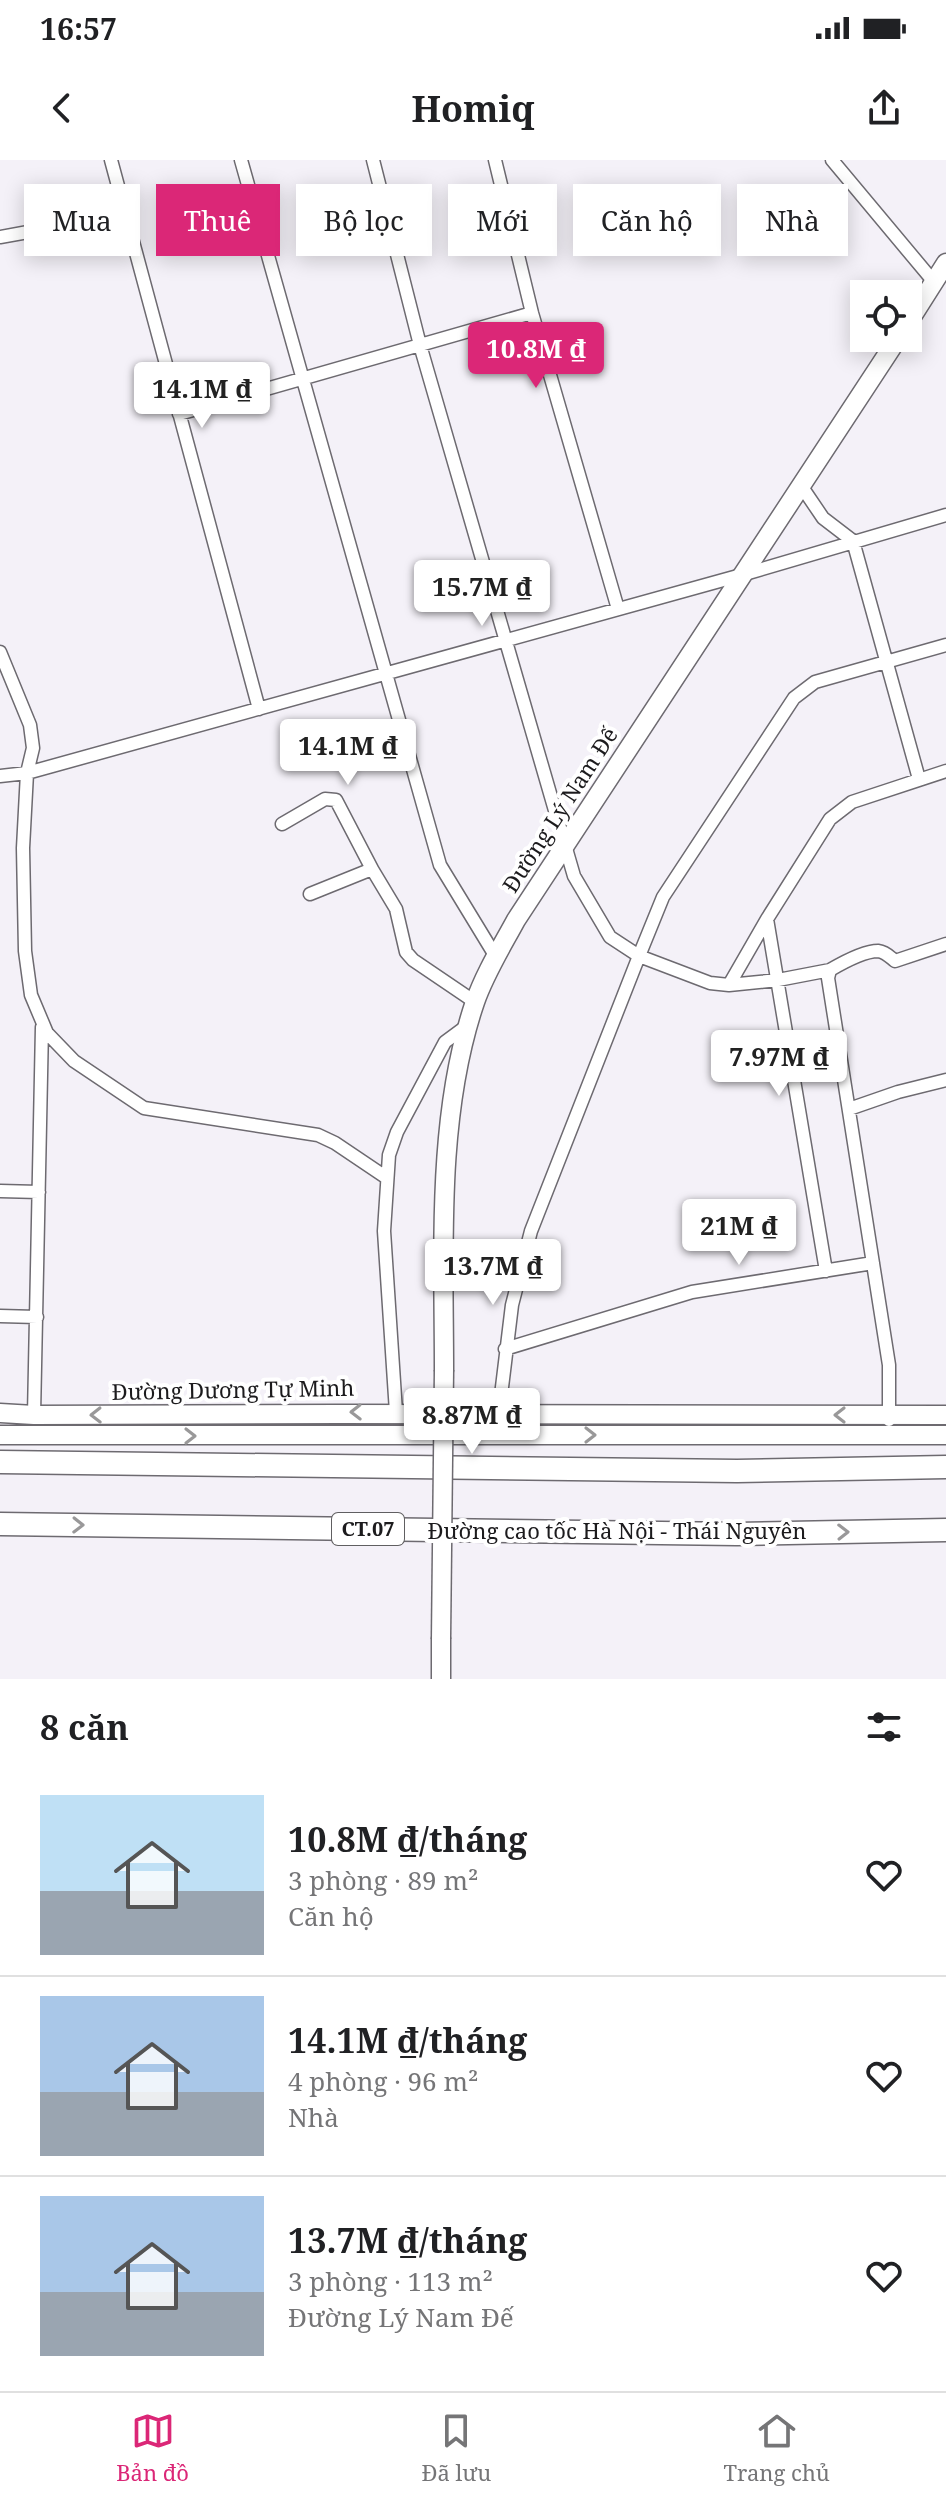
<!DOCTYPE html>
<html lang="vi">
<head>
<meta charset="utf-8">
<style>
	:root { --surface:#fff; --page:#f6f6f6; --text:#202124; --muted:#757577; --line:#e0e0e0; --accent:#db2777 }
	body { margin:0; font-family:"Noto Serif",serif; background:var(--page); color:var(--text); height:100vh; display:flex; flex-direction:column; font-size:30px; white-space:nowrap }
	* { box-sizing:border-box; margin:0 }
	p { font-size:26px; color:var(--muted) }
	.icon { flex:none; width:44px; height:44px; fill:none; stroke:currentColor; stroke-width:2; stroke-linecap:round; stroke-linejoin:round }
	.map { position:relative; height:1519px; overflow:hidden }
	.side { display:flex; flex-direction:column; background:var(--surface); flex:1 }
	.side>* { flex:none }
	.hud { position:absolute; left:24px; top:24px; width:898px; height:72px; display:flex; gap:16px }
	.fabs { position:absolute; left:850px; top:120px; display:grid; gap:16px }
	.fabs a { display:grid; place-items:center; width:72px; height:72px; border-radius:0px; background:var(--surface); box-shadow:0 4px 20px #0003; font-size:40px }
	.price { position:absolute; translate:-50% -68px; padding:0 18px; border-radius:8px; background:#fff; color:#222; font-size:26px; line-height:52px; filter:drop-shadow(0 2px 4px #0008) }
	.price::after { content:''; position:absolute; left:50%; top:48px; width:24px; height:18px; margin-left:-12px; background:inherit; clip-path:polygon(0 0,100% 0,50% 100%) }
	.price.current { background:var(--accent); color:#fff }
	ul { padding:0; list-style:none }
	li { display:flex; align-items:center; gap:24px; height:200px; padding:0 40px }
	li+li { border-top:2px solid var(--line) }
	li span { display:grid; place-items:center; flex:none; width:224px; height:160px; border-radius:0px; color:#555 }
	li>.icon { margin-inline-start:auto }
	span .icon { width:96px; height:96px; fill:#fffc; stroke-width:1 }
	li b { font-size:34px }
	h2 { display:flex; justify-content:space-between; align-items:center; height:96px; padding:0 40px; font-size:34px }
	.chip { padding:0 28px; border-radius:0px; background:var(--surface); box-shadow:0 4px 20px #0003; font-size:28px; line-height:72px }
	.chip.current { background:var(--accent); color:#fff }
	.status { display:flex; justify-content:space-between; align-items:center; height:56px; padding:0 40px; background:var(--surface); direction:ltr }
	.status svg { height:22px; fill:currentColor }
	header { display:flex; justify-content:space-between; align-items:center; height:104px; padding:0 40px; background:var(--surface); font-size:36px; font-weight:700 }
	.dock { display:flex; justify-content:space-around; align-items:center; height:112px; border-top:2px solid var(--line); background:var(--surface); font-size:22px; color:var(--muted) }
	.dock a { display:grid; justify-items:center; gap:4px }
	.dock .current { color:var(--accent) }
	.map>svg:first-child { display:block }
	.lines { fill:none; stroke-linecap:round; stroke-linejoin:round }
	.street-casing { stroke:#6d6a70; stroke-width:15 }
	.secondary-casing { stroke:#6d6a70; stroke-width:21 }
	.highway-casing { stroke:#6d6a70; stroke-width:25 }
	.street { stroke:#fff; stroke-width:12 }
	.secondary { stroke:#fff; stroke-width:18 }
	.highway { stroke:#fff; stroke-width:22 }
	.secondary-bridge-casing { stroke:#6d6a70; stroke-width:21; stroke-linecap:butt }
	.secondary-bridge { stroke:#fff; stroke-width:18 }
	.oneway { stroke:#999899 }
	.labels { text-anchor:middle; stroke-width:8; stroke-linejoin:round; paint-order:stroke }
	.shield { fill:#fff; stroke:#605f61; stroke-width:2 }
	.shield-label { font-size:20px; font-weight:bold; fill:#1c1b1d }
	.street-label { font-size:22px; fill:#1c1b1d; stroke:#fff }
</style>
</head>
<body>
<div class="status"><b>16:57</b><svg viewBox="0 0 49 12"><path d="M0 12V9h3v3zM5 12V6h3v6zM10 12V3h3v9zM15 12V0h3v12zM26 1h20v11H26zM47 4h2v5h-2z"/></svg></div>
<header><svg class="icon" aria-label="back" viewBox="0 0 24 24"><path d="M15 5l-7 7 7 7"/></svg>Homiq<svg class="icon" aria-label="share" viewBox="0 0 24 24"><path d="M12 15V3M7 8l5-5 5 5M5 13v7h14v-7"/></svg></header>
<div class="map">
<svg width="946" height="1519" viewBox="0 0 946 1519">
	<rect width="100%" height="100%" fill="#f4f1f8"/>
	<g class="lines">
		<defs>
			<path id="street" d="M111,0L259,549
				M241,0L440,705L496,797
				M373,0L420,185L574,716L610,777L639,796L710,823L729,825L778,820L830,810
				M495,0L532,153L618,449
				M832,0L934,122
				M0,77L39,70
				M179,254L532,153
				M802,327L823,358L853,381L919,619
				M0,492L30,565L33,588L27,613L23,688L25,791L31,835L47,873L74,901L144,948L318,975L335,983L387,1018
				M0,616L27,613L745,414L946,355
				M282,664L325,639L336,640L372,709
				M310,734L372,709L396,749L406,792L413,800L475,842
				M767,759L826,1111
				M729,825L767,759L830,659L852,642L946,611
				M849,949L898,932L946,920
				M0,1031L39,1032
				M0,1156L37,1157
				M505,1189L692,1132L873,1103
				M396,1252L384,1071L389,995L397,972L445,882L468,865
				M34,1255L42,867
				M498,1260L512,1145L531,1071L639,796L663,737L794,538L815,522L946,485
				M889,1260V1205L828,818L830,810C842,803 865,791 878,791C886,792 890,797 895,801L946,784"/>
			<path id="secondary" d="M908,163L946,103
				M444,1210C444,1091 436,956 475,842C485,813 502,786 516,760L898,178
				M0,1253L34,1255C338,1253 642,1255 946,1255
				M0,1275H946
				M441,1519V1479"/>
			<path id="highway" d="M0,1302L737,1311L946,1307
				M0,1364L737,1374L946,1370"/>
		</defs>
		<!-- street casing -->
		<use href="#street" class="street-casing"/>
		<!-- secondary casing -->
		<use href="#secondary" class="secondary-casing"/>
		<!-- highway casing -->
		<use href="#highway" class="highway-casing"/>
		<!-- street -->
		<use href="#street" class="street"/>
		<!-- secondary -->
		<use href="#secondary" class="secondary"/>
		<!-- highway -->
		<use href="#highway" class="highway"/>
		<defs>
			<path id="secondary-bridge" d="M441,1479L444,1210"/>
		</defs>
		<!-- secondary-bridge casing -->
		<use href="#secondary-bridge" class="secondary-bridge-casing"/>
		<!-- secondary-bridge -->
		<use href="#secondary-bridge" class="secondary-bridge"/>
	</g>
	<!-- one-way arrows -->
	<defs><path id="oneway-chevron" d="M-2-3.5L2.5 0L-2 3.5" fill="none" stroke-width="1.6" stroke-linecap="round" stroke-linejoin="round" transform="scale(2)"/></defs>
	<g class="oneway">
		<use href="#oneway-chevron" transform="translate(356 1252) rotate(179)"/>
		<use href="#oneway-chevron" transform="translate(96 1255) rotate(179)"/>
		<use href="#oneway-chevron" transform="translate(840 1255) rotate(180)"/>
		<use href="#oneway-chevron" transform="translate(590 1275)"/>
		<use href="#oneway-chevron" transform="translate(190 1276)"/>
		<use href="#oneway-chevron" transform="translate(78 1365) rotate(1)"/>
		<use href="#oneway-chevron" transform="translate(843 1372) rotate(-1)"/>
	</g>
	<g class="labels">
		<!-- shield labels -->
		<rect class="shield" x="332" y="1353" width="72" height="32" rx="6"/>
		<g class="shield-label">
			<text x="368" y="1376">CT.07</text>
		</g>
		<!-- street labels -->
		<g class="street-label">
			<text transform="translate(560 650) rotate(-57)" y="8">Đường Lý Nam Đế</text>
			<text transform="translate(233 1230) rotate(-1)" y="8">Đường Dương Tự Minh</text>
			<text x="617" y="1379">Đường cao tốc Hà Nội - Thái Nguyên</text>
		</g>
	</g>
</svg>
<div class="fabs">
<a><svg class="icon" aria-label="locate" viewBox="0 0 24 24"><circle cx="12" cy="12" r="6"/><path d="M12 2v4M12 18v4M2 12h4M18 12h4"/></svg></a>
</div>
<b class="price current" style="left:536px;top:230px">10.8M ₫</b>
<b class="price" style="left:202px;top:270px">14.1M ₫</b>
<b class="price" style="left:482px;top:468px">15.7M ₫</b>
<b class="price" style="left:348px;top:627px">14.1M ₫</b>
<b class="price" style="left:779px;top:938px">7.97M ₫</b>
<b class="price" style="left:739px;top:1107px">21M ₫</b>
<b class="price" style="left:493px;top:1147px">13.7M ₫</b>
<b class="price" style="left:472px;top:1296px">8.87M ₫</b>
<div class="hud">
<a class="chip">Mua</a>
<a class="chip current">Thuê</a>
<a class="chip">Bộ lọc</a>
<a class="chip">Mới</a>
<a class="chip">Căn hộ</a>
<a class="chip">Nhà</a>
</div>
</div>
<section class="side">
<h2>8 căn<svg class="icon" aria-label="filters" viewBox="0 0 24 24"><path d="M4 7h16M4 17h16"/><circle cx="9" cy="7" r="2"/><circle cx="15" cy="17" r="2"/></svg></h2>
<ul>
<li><span style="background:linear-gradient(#bfe0f5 60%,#9aa5b1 0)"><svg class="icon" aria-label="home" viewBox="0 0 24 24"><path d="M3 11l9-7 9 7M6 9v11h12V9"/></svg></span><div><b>10.8M ₫/tháng</b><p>3 phòng · 89 m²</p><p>Căn hộ</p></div><svg class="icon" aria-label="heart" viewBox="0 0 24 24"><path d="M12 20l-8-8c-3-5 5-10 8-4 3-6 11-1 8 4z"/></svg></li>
<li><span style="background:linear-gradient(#a9c7e8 60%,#9aa5b1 0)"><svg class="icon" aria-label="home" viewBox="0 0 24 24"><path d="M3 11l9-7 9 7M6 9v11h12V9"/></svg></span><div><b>14.1M ₫/tháng</b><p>4 phòng · 96 m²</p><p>Nhà</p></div><svg class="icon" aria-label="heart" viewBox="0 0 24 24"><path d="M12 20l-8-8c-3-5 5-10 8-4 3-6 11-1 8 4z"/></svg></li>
<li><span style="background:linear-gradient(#a9c7e8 60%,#9aa5b1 0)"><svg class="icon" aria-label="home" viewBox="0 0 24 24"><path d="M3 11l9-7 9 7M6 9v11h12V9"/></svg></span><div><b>13.7M ₫/tháng</b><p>3 phòng · 113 m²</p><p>Đường Lý Nam Đế</p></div><svg class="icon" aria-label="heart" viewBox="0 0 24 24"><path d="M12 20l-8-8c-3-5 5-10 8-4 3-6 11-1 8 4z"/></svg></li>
</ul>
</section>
<nav class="dock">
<a class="current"><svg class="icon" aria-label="map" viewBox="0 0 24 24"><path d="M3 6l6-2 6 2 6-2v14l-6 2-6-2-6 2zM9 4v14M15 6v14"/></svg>Bản đồ</a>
<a><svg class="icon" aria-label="saved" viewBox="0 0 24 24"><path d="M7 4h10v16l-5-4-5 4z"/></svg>Đã lưu</a>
<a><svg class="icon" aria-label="home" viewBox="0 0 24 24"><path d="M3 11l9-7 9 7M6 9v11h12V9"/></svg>Trang chủ</a>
</nav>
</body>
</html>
